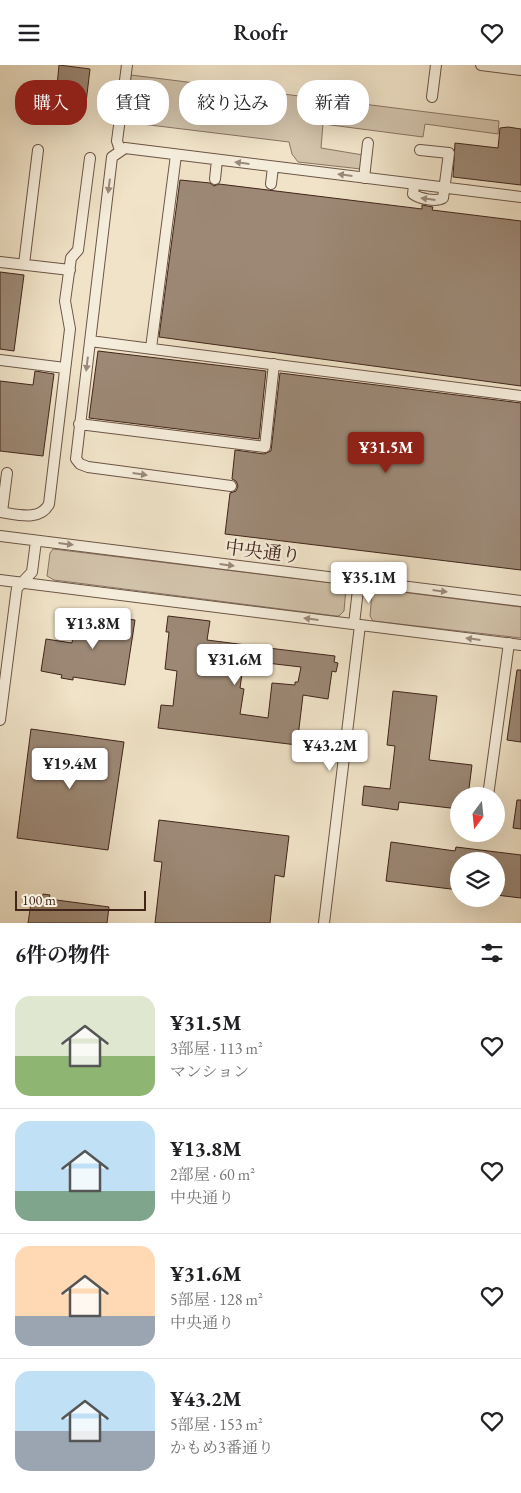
<!DOCTYPE html>
<html lang="ja">
<head>
<meta charset="utf-8">
<style>
	:root { --surface:#fff; --page:#f6f6f6; --text:#202124; --muted:#757577; --line:#e0e0e0; --accent:#8f2418 }
	body { margin:0; font-family:"EB Garamond","Noto Serif JP",serif; background:var(--page); color:var(--text); height:100vh; display:flex; flex-direction:column; font-size:19px; white-space:nowrap }
	* { box-sizing:border-box; margin:0 }
	p { font-size:16px; color:var(--muted) }
	.icon { flex:none; width:28px; height:28px; fill:none; stroke:currentColor; stroke-width:2; stroke-linecap:round; stroke-linejoin:round }
	.map { position:relative; height:858px; overflow:hidden }
	.side { display:flex; flex-direction:column; background:var(--surface); flex:1 }
	.side>* { flex:none }
	.banner { position:absolute; left:15px; top:15px; width:491px; height:45px; display:flex; gap:10px }
	.needle { width:32px; rotate:195deg }
	.controls { position:absolute; left:450px; top:722px; display:grid; gap:10px }
	.controls a { display:grid; place-items:center; width:55px; height:55px; border-radius:50%; background:var(--surface); box-shadow:0 5px 20px #0002; font-size:25px }
	.scale { position:absolute; left:15px; bottom:12px; width:131px; box-sizing:border-box; padding-left:5px; border:2px solid #41251b; border-top:0; font-size:14px; line-height:18px; white-space:nowrap; color:#41251b; -webkit-text-stroke:4px #f5eddb; paint-order:stroke }
	.price { position:absolute; translate:-50% -42px; padding:0 11px; border-radius:5px; background:#fff; color:#222; font-size:16px; line-height:32px; filter:drop-shadow(0 1px 2px #0008) }
	.price::after { content:''; position:absolute; left:50%; top:30px; width:15px; height:11px; margin-left:-8px; background:inherit; clip-path:polygon(0 0,100% 0,50% 100%) }
	.price.on { background:var(--accent); color:#fff }
	ul { padding:0; list-style:none }
	li { display:flex; align-items:center; gap:15px; height:125px; padding:0 15px }
	li+li { border-top:1px solid var(--line) }
	li span { display:grid; place-items:center; flex:none; width:140px; height:100px; border-radius:15px; color:#555 }
	li>.icon { margin-inline-start:auto }
	span .icon { width:60px; height:60px; fill:#fffc; stroke-width:1 }
	li b { font-size:21px }
	h2 { display:flex; justify-content:space-between; align-items:center; height:60px; padding:0 15px; font-size:21px }
	.chip { padding:0 18px; border-radius:20px; background:var(--surface); box-shadow:0 5px 20px #0002; font-size:18px; line-height:45px }
	.chip.on { background:var(--accent); color:#fff }
	header { display:flex; justify-content:space-between; align-items:center; height:65px; padding:0 15px; background:var(--surface); font-size:22px; font-weight:600 }
	.map>svg:first-child { display:block }
	.green { fill:#d2c3ab; stroke:#8a7463 }
	.building { fill:#9c8875; stroke:#41251b }
	.lines { fill:none; stroke-linecap:round; stroke-linejoin:round }
	.minor-casing { stroke:#6d5446; stroke-width:12 }
	.minor { stroke:#f5eddb; stroke-width:10 }
	.oneway { fill:#9b897b }
	.labels { text-anchor:middle; stroke-width:5; stroke-linejoin:round; paint-order:stroke }
	.street-label { font-size:19px; fill:#41251b; stroke:#f5eddb }
</style>
</head>
<body>
<header><svg class="icon" aria-label="menu" viewBox="0 0 24 24"><path d="M4 6h16M4 12h16M4 18h16"/></svg>Roofr<svg class="icon" aria-label="heart" viewBox="0 0 24 24"><path d="M12 20l-8-8c-3-5 5-10 8-4 3-6 11-1 8 4z"/></svg></header>
<div class="map">
<svg width="521" height="858" viewBox="0 0 521 858">
	<rect width="100%" height="100%" fill="#f0e3c8"/>
	<filter id="stains"><feTurbulence type="fractalNoise" baseFrequency=".004" numOctaves="4"/><feColorMatrix values="0 0 0 0 .2 0 0 0 0 .09 0 0 0 0 .02 0 0 0 .5 -.17"/></filter>
	<radialGradient id="worn" r=".72"><stop offset=".6" stop-color="#630" stop-opacity="0"/><stop offset="1" stop-color="#630" stop-opacity=".3"/></radialGradient>
	<!-- green -->
	<path class="green" d="M131,10L499,56L498,69L425,59L423,72L323,59L321,83L363,90L361,104L298,97L292,89L289,77L125,57Z
		M53,484L341,519L346,523L344,546L339,551H336L54,515L47,511L50,488Z
		M377,524L521,542V573L373,556L370,551L372,528Z"/>
	<!-- building -->
	<path class="building" d="M59,0L90,4L85,46L55,42Z
		M508,62L521,64V120L453,112L455,78L498,83L500,63Z
		M180,115L210,118L214,121L219,119L422,144V140L433,142L432,145L521,156V321L159,272Z
		M0,207L24,210L14,286L0,284Z
		M98,286L266,306L259,374L89,353Z
		M35,306L54,309L43,391L0,386V316L33,320Z
		M280,308L521,338V505L225,469L230,428L236,426L238,421L236,416L232,414L235,385L264,389L271,386Z
		M76,547L135,555L125,620L73,612V615L61,613L62,610L41,606L46,574L72,578Z
		M168,551L210,556L207,575L246,580L240,623L244,624L240,649L268,653L272,618L295,620V617H298L301,602L258,597L260,582L335,591L334,597L338,598L336,607L332,606L328,634L303,630L297,680L158,663L161,640L173,641L177,606L165,604L169,567H166Z
		M517,605H521V677L507,675Z
		M393,626L437,631L429,695L472,700L468,731H459V744L399,737L398,745L362,740L364,721L390,724L395,681L387,680Z
		M31,664L124,677L108,785L17,773Z
		M517,735H521V764L513,763Z
		M159,755L289,771L284,812L275,810L270,858H155L162,797L154,796Z
		M391,777L455,786L456,782L521,790V833L496,830V796H459V825L386,816Z
		M43,829L50,830L49,834L109,842L107,858H28L32,832L42,833Z"/>
	<g class="lines">
		<defs>
			<path id="minor" d="M481,0L521,5
				M432,32L436,0
				M120,85L117,76L127,0
				M364,113L368,78
				M215,114L217,95
				M271,119L273,102
				M414,120L413,129C420,134 436,137 443,133L449,88L420,85
				M0,197L70,205
				M24,199L38,85
				M90,276L521,331
				M151,283L176,90
				M0,295L65,303
				M79,359L265,382L274,299
				M231,421L88,402L80,399L76,394L112,92L125,83L521,132
				M0,447C16,449 40,457 49,439L70,264L65,236L71,193L78,185L90,93
				M2,447L7,408
				M0,471L521,536
				M0,515L521,580
				M354,559L359,516
				M0,655L16,530L17,523L32,507L36,476
				M488,731L509,578
				M324,858L360,560"/>
		</defs>
		<!-- minor casing -->
		<use href="#minor" class="minor-casing"/>
		<!-- minor -->
		<use href="#minor" class="minor"/>
	</g>
	<!-- one-way arrows -->
	<defs><path id="oneway-solid" d="M-6-.8H1V-3.2L6.5 0L1 3.2V.8H-6Z" transform="scale(1.25)"/></defs>
	<g class="oneway">
		<use href="#oneway-solid" transform="translate(242 98) rotate(-173)"/>
		<use href="#oneway-solid" transform="translate(345 110) rotate(-173)"/>
		<use href="#oneway-solid" transform="translate(109 121) rotate(97)"/>
		<use href="#oneway-solid" transform="translate(428 134) rotate(-173)"/>
		<use href="#oneway-solid" transform="translate(87 299) rotate(97)"/>
		<use href="#oneway-solid" transform="translate(140 409) rotate(8)"/>
		<use href="#oneway-solid" transform="translate(66 479) rotate(7)"/>
		<use href="#oneway-solid" transform="translate(227 500) rotate(7)"/>
		<use href="#oneway-solid" transform="translate(440 526) rotate(7)"/>
		<use href="#oneway-solid" transform="translate(311 554) rotate(-173)"/>
		<use href="#oneway-solid" transform="translate(473 574) rotate(-173)"/>
	</g>
	<g class="labels">
		<!-- street labels -->
		<g class="street-label">
			<text transform="translate(263 486) rotate(7)" y="7">中央通り</text>
		</g>
	</g>
	<rect width="100%" height="100%" filter="url(#stains)"/>
	<rect width="100%" height="100%" fill="url(#worn)"/>
</svg>
<div class="controls">
<a><svg class="needle" viewBox="-14 -14 28 28"><path d="M0-13l5 13h-10z" fill="#e53935"/><path d="M0 13l5-13h-10z" fill="#757577"/></svg></a>
<a><svg class="icon" aria-label="layers" viewBox="0 0 24 24"><path d="M12 4l9 5-9 5-9-5zM3 14l9 5 9-5"/></svg></a>
</div>
<div class="scale">100 m</div>
<b class="price on" style="left:386px;top:409px">¥31.5M</b>
<b class="price" style="left:369px;top:539px">¥35.1M</b>
<b class="price" style="left:93px;top:585px">¥13.8M</b>
<b class="price" style="left:235px;top:621px">¥31.6M</b>
<b class="price" style="left:330px;top:707px">¥43.2M</b>
<b class="price" style="left:70px;top:725px">¥19.4M</b>
<div class="banner">
<a class="chip on">購入</a>
<a class="chip">賃貸</a>
<a class="chip">絞り込み</a>
<a class="chip">新着</a>
</div>
</div>
<section class="side">
<h2>6件の物件<svg class="icon" aria-label="filters" viewBox="0 0 24 24"><path d="M4 7h16M4 17h16"/><circle cx="9" cy="7" r="2"/><circle cx="15" cy="17" r="2"/></svg></h2>
<ul>
<li><span style="background:linear-gradient(#dfe7d0 60%,#8fb573 0)"><svg class="icon" aria-label="home" viewBox="0 0 24 24"><path d="M3 11l9-7 9 7M6 9v11h12V9"/></svg></span><div><b>¥31.5M</b><p>3部屋 · 113 m²</p><p>マンション</p></div><svg class="icon" aria-label="heart" viewBox="0 0 24 24"><path d="M12 20l-8-8c-3-5 5-10 8-4 3-6 11-1 8 4z"/></svg></li>
<li><span style="background:linear-gradient(#bfe0f5 70%,#7fa58c 0)"><svg class="icon" aria-label="home" viewBox="0 0 24 24"><path d="M3 11l9-7 9 7M6 9v11h12V9"/></svg></span><div><b>¥13.8M</b><p>2部屋 · 60 m²</p><p>中央通り</p></div><svg class="icon" aria-label="heart" viewBox="0 0 24 24"><path d="M12 20l-8-8c-3-5 5-10 8-4 3-6 11-1 8 4z"/></svg></li>
<li><span style="background:linear-gradient(#ffd9b3 70%,#9aa5b1 0)"><svg class="icon" aria-label="home" viewBox="0 0 24 24"><path d="M3 11l9-7 9 7M6 9v11h12V9"/></svg></span><div><b>¥31.6M</b><p>5部屋 · 128 m²</p><p>中央通り</p></div><svg class="icon" aria-label="heart" viewBox="0 0 24 24"><path d="M12 20l-8-8c-3-5 5-10 8-4 3-6 11-1 8 4z"/></svg></li>
<li><span style="background:linear-gradient(#bfe0f5 60%,#9aa5b1 0)"><svg class="icon" aria-label="home" viewBox="0 0 24 24"><path d="M3 11l9-7 9 7M6 9v11h12V9"/></svg></span><div><b>¥43.2M</b><p>5部屋 · 153 m²</p><p>かもめ3番通り</p></div><svg class="icon" aria-label="heart" viewBox="0 0 24 24"><path d="M12 20l-8-8c-3-5 5-10 8-4 3-6 11-1 8 4z"/></svg></li>
</ul>
</section>
</body>
</html>
